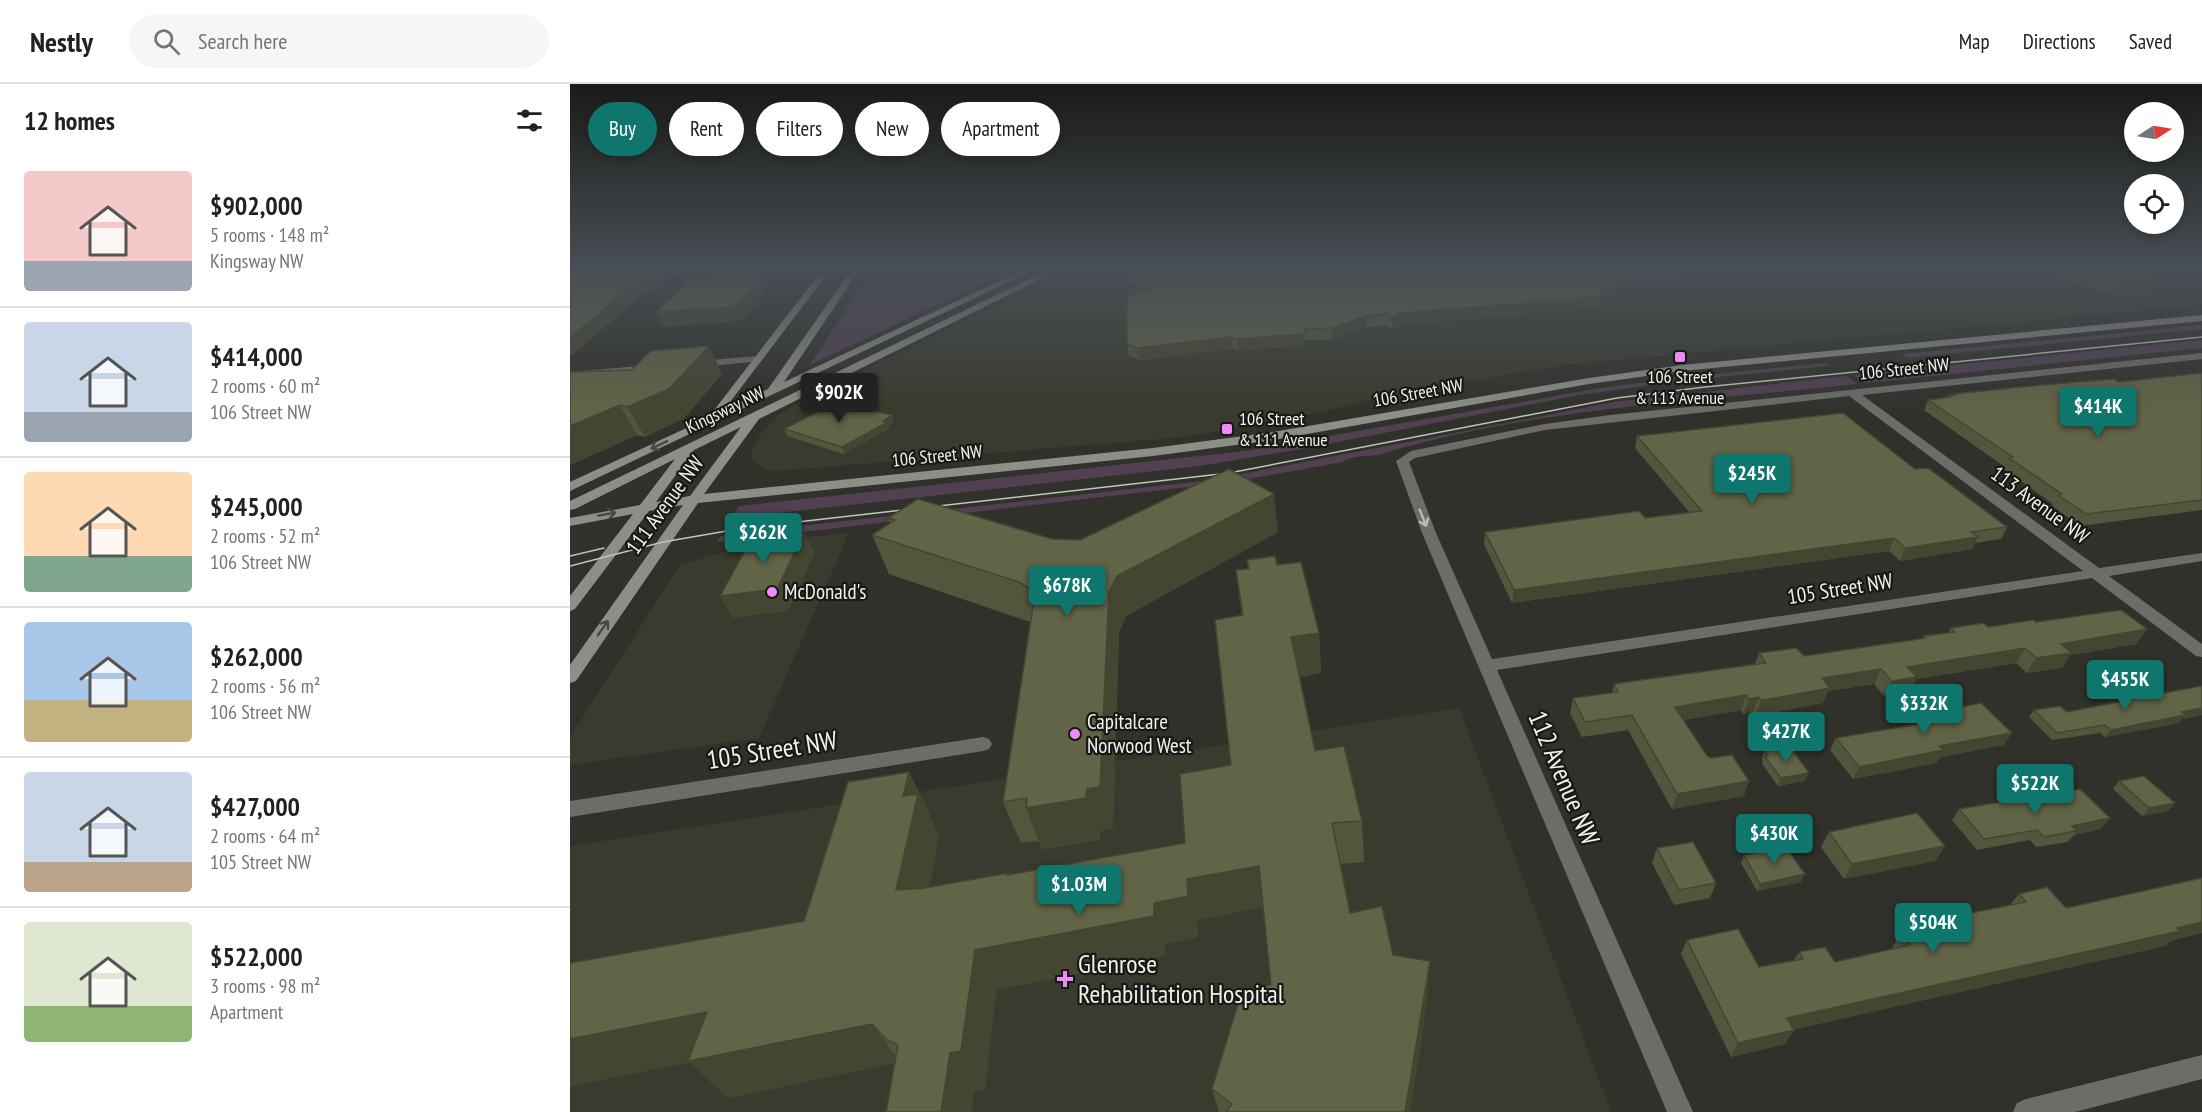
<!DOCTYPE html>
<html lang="en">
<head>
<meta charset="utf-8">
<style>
	:root { --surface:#fff; --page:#f6f6f6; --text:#202124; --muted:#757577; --line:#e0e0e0; --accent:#0f766e }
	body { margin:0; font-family:"PT Sans Narrow",sans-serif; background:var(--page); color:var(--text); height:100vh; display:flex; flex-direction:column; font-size:22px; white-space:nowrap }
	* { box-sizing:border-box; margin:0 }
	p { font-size:20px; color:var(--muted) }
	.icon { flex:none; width:33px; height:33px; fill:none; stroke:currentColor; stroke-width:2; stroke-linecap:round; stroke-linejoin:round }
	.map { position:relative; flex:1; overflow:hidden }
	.drawer { display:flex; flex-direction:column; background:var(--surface); width:570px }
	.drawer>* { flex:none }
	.banner { position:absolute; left:18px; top:18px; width:570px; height:54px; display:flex; gap:12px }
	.needle { width:39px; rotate:78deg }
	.fabs { position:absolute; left:1554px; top:18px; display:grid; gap:12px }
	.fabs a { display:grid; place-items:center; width:60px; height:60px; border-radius:50%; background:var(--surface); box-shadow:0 3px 9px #0003; font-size:30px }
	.price { position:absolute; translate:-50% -51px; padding:0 14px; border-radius:6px; background:var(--accent); color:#fff; font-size:20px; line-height:39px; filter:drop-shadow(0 2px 3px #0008) }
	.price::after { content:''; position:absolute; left:50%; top:36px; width:18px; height:14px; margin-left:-9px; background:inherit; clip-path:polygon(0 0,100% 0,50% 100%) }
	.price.active { background:#222; color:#fff }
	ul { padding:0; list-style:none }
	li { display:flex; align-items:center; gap:18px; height:150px; padding:0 24px }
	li+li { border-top:2px solid var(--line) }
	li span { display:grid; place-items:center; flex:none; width:168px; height:120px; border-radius:6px; color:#555 }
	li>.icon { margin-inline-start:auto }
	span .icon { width:72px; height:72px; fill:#fffc; stroke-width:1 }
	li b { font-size:26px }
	h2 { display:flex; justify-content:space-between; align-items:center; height:72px; padding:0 24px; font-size:26px }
	.chip { padding:0 21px; border-radius:27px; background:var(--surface); box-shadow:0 3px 9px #0003; font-size:21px; line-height:54px }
	.chip.active { background:var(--accent); color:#fff }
	header { display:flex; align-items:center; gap:36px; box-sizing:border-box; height:84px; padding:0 30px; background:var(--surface); border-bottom:2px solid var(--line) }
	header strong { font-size:28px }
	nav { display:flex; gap:33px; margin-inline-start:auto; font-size:21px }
	.search { width:420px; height:54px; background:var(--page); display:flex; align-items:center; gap:15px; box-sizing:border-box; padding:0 21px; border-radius:33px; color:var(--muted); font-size:22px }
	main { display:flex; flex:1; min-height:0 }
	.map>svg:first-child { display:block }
	.built { fill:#393b2e }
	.green { fill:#504051 }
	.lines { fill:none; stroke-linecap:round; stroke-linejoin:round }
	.street { fill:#6c6c69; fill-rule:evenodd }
	.secondary { fill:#8d8e88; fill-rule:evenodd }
	.tram { stroke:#c3c4bf; stroke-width:1.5 }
	.wall { fill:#53563c }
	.shaded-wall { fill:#444631 }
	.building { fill:#616446; stroke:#444631; stroke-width:1.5 }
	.oneway { stroke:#474743 }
	.oneway2 { stroke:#bbbcb8 }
	.poi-dot { fill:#ef8bf6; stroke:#181815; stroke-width:2 }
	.labels { text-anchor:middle; stroke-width:4.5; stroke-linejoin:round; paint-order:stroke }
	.far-street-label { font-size:18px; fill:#f0f1ec; stroke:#181815 }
	.far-poi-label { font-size:18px; fill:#f0f1ec; stroke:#181815 }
	.street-label { font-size:21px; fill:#f0f1ec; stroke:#181815 }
	.poi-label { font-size:21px; fill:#f0f1ec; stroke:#181815; text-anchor:start }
	.near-street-label { font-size:26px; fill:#f0f1ec; stroke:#181815 }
	.near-poi-label { font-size:26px; fill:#f0f1ec; stroke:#181815; text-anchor:start }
</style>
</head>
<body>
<header>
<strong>Nestly</strong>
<div class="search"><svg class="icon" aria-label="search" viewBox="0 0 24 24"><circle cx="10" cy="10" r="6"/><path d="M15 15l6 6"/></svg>Search here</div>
<nav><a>Map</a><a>Directions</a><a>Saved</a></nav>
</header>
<main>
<section class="drawer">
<h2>12 homes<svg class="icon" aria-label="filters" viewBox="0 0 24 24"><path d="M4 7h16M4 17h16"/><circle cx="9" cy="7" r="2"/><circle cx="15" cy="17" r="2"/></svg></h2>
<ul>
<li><span style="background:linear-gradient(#f6c9c9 75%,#9aa5b1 0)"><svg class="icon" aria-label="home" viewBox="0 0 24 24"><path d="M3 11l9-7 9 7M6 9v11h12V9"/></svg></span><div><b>$902,000</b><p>5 rooms · 148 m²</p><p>Kingsway NW</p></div></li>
<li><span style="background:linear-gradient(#c9d6e8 75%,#9aa5b1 0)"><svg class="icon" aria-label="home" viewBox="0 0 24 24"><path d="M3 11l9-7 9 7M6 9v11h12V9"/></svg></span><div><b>$414,000</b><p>2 rooms · 60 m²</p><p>106 Street NW</p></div></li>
<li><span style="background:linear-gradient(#ffd9b3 70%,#7fa58c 0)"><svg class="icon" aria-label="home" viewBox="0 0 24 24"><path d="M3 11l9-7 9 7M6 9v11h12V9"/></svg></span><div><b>$245,000</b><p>2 rooms · 52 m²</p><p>106 Street NW</p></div></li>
<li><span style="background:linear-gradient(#a9c7e8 65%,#c2b280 0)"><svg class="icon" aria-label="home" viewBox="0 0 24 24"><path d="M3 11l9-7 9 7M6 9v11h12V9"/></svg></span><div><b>$262,000</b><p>2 rooms · 56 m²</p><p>106 Street NW</p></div></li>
<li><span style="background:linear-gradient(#c9d6e8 75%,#b9a48a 0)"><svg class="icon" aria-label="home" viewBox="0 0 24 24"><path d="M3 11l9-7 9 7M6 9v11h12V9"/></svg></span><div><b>$427,000</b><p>2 rooms · 64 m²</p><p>105 Street NW</p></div></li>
<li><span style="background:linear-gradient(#dfe7d0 70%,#8fb573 0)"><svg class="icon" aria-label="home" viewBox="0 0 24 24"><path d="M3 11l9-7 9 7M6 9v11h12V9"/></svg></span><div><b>$522,000</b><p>3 rooms · 98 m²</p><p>Apartment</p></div></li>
</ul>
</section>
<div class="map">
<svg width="1632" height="1028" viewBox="0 0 1632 1028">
	<rect width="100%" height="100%" fill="#30312a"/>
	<!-- built -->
	<path class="built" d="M502,185H1632V221L992,281L818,311L751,328L616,353L218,386L196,387L181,374L182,364L195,344L208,331L229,318Z
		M279,449L189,654L0,681V653L110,481L186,458Z
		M889,624L1041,1028H0V762Z"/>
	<!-- green -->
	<path class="green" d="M305,185H442L240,281L301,188Z
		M1632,241V245L1337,274L1331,270Z
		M1632,256V264L1294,299L1284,291Z
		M1255,279L1260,282L1128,295L1009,311L732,365L629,382L162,434L169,422L675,367L1030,304L1125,292Z
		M1276,292L1287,300C1131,317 962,324 812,370C799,374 782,370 773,378L662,398L146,458L151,452L177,448L641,396L1044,318Z"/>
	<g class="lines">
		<!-- street -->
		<path class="street" d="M112,185H151L147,187L78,193L74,190L78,187Z
			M1632,269V275L1292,311L1529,484L1632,469V477L1539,492L1632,560V573L1626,572L1522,494L927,586L1123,1028H1097L852,449L826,377L841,367L975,340L1040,331ZM1279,312L1513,487L922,575L866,449L839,378L845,374L975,346Z
			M187,272L192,275L191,277L129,283L124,280L129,277Z
			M81,281L85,282V286L0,294V288Z
			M413,653L419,655L422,660L419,665L413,667L0,733V717Z
			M1632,971V995L1505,1028H1443L1447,1019L1456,1015Z"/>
		<!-- secondary -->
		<path class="secondary" d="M253,185H261L154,326L198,305L282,185H290L214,298L455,185H466L0,407V398L138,334Z
			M480,185H491L189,335L134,410L583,364L703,348L1019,294L1112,281L1632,231V237L1112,287L1019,300L703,356L583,372L128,419L6,597L0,599V581L113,421L79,427L5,525L0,527V512L63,430L0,442V434L70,421L105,375L5,425L0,426V417ZM171,343L120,412L86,418L124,366Z"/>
		<!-- tram -->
		<path class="tram" d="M0,472L34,464
			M0,482L93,458L174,444L659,389L1047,314L1135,303L1632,253"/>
	</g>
	<!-- wall -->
	<path class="wall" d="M804,185H1202L1063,195L1050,207L1031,212L1028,224L828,241L822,245L816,242L796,243L762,256H735V261L669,267L663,265L570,276L559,272L557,260L574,207L558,197L556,187L744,194L806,189Z
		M1471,185H1567L1582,208L1539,211L1517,201L1508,202Z
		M139,262L152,290L114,334L75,353L67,351L0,381V288L61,286Z
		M1632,289V426L1510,442L1482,422L1483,420L1434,385L1435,383L1354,326L1358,316L1377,314L1378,312L1382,311L1383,310L1549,298Z
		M324,338L319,341L320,344L274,370L217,352L214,345Z
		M1067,352L1345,385L1437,443L1431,455L1405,459L1402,465L1330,477L1319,467L942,519L914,460L915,448L1075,434L1120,429L1065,364Z
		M318,434L482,455L510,456L708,448L556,532L549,548L543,744L530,747V756L472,765L469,757L451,759L433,718L460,538L319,490L302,451L320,439Z
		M707,481L749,549L751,589L729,593L745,667L792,737L794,778L770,780L780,829L823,871L857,917L840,1028H649L642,1005L701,901L693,823L627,836L628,853L595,860V872L426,906L415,1005L404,1007L325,979L158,1014L120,978L0,1002V879L234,837L360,730L359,732L369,751L359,803L438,789L439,791L615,759L661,681L672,532L666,486Z
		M1466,538L1577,545L1566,560L1500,571L1492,584L1457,589L1446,579L1346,595L1339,608L1314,612L1304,600L1258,607L1253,619L1206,628L1186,631L1183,628L1173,630L1171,626L1114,636L1137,672L1174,712L1102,725L1058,646L1012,653L1000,629L1003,614L1042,609L1044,600L1185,580L1189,569L1234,572L1353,554L1354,552L1378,549L1381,544L1418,543Z
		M1632,603V631L1612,635L1609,639L1535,653L1530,649L1482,656L1459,633L1464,626L1497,628L1554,617L1558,612L1589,610Z
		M1362,624L1434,661L1370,673L1366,679L1283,695L1260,666L1266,654L1357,638L1355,636Z
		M1194,667L1235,697L1208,702L1192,680L1193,678L1192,675Z
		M1549,697L1598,727L1572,732L1543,705Z
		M1389,725L1531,745L1504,751L1498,758L1466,763L1460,756L1407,766L1382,736Z
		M1259,748L1375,762L1365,777L1274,795L1251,763Z
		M1087,764L1146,799L1140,814L1104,821L1082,779Z
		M1174,771L1231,798L1187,807L1171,779Z
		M1449,810L1601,857L1595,862L1223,945L1215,960L1161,973L1111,870L1117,856L1189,883L1224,876L1229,868L1265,878L1323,865L1322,864L1331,849L1356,844L1361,837L1440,821Z"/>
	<!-- shaded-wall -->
	<path class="shaded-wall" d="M0,185H74L0,190Z
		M88,185H94L98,193L78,210H72L4,270H0V254L66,199Z
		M1064,185H1065L1063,195L1050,207L1031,212L1028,224L828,241L822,245V234L829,229L1033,201Z
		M1515,188H1523L1517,201L1508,202Z
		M191,191L197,205L195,207V209L174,234L168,237L94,243L86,228L187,196Z
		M1589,194L1582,208L1539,211L1546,198Z
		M796,232V243L762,256V244Z
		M735,245V261L669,267L667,255Z
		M661,253L663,265L570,276L567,264Z
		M139,262L152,290L114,334L75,353L57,323Z
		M50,321L67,351L0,381V342Z
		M322,331L324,338L319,341L320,344L274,370L272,363Z
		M704,410L708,448L556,532L549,548L543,744L530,747V756L472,765L456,724L517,705L539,508L547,492Z
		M234,449L245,469L218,527L163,534L150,512Z
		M1408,453L1402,465L1330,477L1335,464Z
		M1324,454L1319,467L942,519L944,506Z
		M1577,545L1566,560L1500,571L1492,584L1457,589L1466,574L1491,560Z
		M749,549L751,589L724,593L721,553Z
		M1455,564L1446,579L1346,595L1339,608L1314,612L1322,597L1337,583Z
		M1311,585L1304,600L1258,607L1253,619L1186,631L1191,616L1252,594Z
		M1176,611L1171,626L1101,638L1105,623Z
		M1189,613L1183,628L1173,630L1179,615Z
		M1632,624V631L1612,635L1609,639L1535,653L1541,646Z
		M1442,649L1434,661L1370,673L1366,679L1283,695L1289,683L1369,662Z
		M339,688L360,730L359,732L369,751L351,847L326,806L333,712Z
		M1239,689L1235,697L1208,702L1211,694Z
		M1179,697L1174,712L1102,725L1107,710Z
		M1605,719L1598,727L1572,732L1579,724Z
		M1540,734L1531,745L1504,751L1506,747L1502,742Z
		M1375,762L1365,777L1274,795L1282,780Z
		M689,782L695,823L627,836L628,853L595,860V872L426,906L415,1005L404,1007L402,1028H371L380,969L405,866L584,819L617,795Z
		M1235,790L1231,798L1187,807L1190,800Z
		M1632,838V849L1601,857L1595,862L1209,949L1217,934Z
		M860,877L857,917L840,1028H835Z
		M137,928L302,940L330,978L158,1014L120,978L0,1002V955Z
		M1224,946L1215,960L1161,973L1168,959Z"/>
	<!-- building -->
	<path class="building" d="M45,185H88L72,198L66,199L0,254V188Z
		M581,185H740L744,194L812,189L810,185H1064L1052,196L1033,201L1030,213L829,229L822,234L816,230L796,232L762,244L735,245L734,250L667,255L661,253L567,264L557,260V212L585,203L556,187Z
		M1507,185H1567L1589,194L1546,198L1523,188H1515Z
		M183,191H191L187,196L190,195L168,219L161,223L86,228L122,195Z
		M139,262L99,305L57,323L50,321L0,342V288L61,286L81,267Z
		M1632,289V416L1516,430L1488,411L1492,410L1439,374L1443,373L1358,316L1380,313L1378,312L1385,311L1383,310L1471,301L1544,295L1549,298Z
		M264,319L322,331L313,337L318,338L272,363L214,345Z
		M1273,329L1345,385L1358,384L1437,443L1401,448L1408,453L1335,464L1324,454L944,506L915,448L1069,427L1075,434L1132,427L1067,352Z
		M659,385L704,410L547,492L539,508L530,703L517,705L516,714L456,724L457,714L433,718L464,516L460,505L449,498L302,451L325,436L318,434L348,415L482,455L510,456Z
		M234,449L207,505L150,512L182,454Z
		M705,472L707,481L731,478L749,549L721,553L745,667L774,662L792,737L762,739L780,829L812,822L823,871L860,877L835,1028H656L662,1020L642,1005L672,907L701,901L689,782L617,795L618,812L584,819V832L405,866L391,967L380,969L371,1028H316L328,961L317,956L302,940L118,977L137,928L0,955V879L234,837L278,698L339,688L333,712L348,710L326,806L354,804L438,789L437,791L615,759L610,690L661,681L645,536L673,531L666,486L679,485L677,476Z
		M1551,526L1577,545L1491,560L1502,569L1466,574L1455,564L1337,583L1347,593L1322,597L1311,585L1252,594L1260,604L1211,613L1191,616L1189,613L1179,615L1176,611L1105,623L1137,672L1141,674L1162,671L1179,697L1107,710L1062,631L1015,638L1003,614L1048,608L1044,600L1056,598L1196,579L1189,569L1226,564L1234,572L1356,554L1354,552L1385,548L1381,544L1414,539L1418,543L1463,536L1466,538Z
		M1631,602L1632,603V624L1612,628L1615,631L1541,646L1535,641L1487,649L1464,626L1490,622L1497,628L1562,615L1558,612L1586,607L1589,610Z
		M1387,619L1391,623L1411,619L1442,649L1369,662L1373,666L1289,683L1266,654L1373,636L1362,624Z
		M1220,663L1239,689L1211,694L1195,673L1198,672L1194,667Z
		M1574,692L1605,719L1579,724L1549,697Z
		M1510,705L1540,734L1502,742L1506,747L1474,753L1467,746L1414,755L1389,725Z
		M1347,729L1375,762L1282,780L1259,748Z
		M1123,758L1146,799L1109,806L1087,764Z
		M1216,763L1235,790L1190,800L1174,771Z
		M1632,794V838L1607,844L1610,847L1217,934L1224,946L1168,959L1117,856L1168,845L1189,883L1233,875L1229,868L1255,863L1265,878L1340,861L1331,849L1365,842L1361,837L1456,818L1449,810L1477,803L1496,824Z"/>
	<!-- one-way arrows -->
	<defs><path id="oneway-shaft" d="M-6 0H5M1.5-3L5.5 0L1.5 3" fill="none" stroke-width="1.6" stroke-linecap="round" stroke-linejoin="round" transform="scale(1.5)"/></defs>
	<g class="oneway">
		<use href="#oneway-shaft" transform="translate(89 361) rotate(154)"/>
		<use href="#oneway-shaft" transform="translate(37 430) rotate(-10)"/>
		<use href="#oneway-shaft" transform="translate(33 544) rotate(-55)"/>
	</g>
	<use class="oneway2" href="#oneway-shaft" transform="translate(853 434) rotate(68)"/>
	<!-- sky -->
	<linearGradient id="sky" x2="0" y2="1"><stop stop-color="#1a1b17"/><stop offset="0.56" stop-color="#484e55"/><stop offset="1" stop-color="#484e55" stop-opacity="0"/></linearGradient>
	<rect width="1632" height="329" fill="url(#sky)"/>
	<!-- markers -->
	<g class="poi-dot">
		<rect x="1104" y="267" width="12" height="12" rx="3"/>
		<rect x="651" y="339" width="12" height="12" rx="3"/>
		<circle cx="202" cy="508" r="6"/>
		<circle cx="505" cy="650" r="6"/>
		<path d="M492 886h6v6h6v6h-6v6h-6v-6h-6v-6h6z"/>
	</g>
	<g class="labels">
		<!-- far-street labels -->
		<g class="far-street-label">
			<text transform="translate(1334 285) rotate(-6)" y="6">106 Street NW</text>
			<text transform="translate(848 309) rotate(-10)" y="6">106 Street NW</text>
			<text transform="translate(155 326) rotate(-26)" y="6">Kingsway NW</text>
			<text transform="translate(367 372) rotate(-6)" y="6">106 Street NW</text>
		</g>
		<!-- far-poi labels -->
		<g class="far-poi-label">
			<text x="1110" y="299">106 Street<tspan x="1110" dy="21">&amp; 113 Avenue</tspan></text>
			<text x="669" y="341" text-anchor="start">106 Street<tspan x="669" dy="21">&amp; 111 Avenue</tspan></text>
		</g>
		<!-- street labels -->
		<g class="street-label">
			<text transform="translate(95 421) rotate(-54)" y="7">111 Avenue NW</text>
			<text transform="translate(1470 421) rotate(36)" y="7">113 Avenue NW</text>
			<text transform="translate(1270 505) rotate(-9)" y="7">105 Street NW</text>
		</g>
		<!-- poi labels -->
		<g class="poi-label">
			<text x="214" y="515">McDonald's</text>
			<text x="517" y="645">Capitalcare<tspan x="517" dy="24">Norwood West</tspan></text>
		</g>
		<!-- near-street labels -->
		<g class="near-street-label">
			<text transform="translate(202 666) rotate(-9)" y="9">105 Street NW</text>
			<text transform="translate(994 694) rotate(67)" y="9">112 Avenue NW</text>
		</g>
		<!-- near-poi labels -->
		<g class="near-poi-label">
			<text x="508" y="889">Glenrose<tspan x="508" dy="30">Rehabilitation Hospital</tspan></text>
		</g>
	</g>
</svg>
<div class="fabs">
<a><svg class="needle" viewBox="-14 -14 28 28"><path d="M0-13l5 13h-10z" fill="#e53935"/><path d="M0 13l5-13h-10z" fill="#757577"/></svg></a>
<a><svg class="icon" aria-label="locate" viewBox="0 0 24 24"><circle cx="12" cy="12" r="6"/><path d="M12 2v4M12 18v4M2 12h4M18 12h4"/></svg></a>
</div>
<b class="price active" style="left:269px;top:340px">$902K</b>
<b class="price" style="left:1528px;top:354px">$414K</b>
<b class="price" style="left:1182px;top:421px">$245K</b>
<b class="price" style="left:193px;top:480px">$262K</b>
<b class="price" style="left:497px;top:533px">$678K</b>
<b class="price" style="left:1555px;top:627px">$455K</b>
<b class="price" style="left:1354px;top:651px">$332K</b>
<b class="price" style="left:1216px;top:679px">$427K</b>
<b class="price" style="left:1465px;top:731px">$522K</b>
<b class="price" style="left:1204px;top:781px">$430K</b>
<b class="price" style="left:509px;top:832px">$1.03M</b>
<b class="price" style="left:1363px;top:870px">$504K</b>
<div class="banner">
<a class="chip active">Buy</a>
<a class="chip">Rent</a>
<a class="chip">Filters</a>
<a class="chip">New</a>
<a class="chip">Apartment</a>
</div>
</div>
</main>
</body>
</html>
